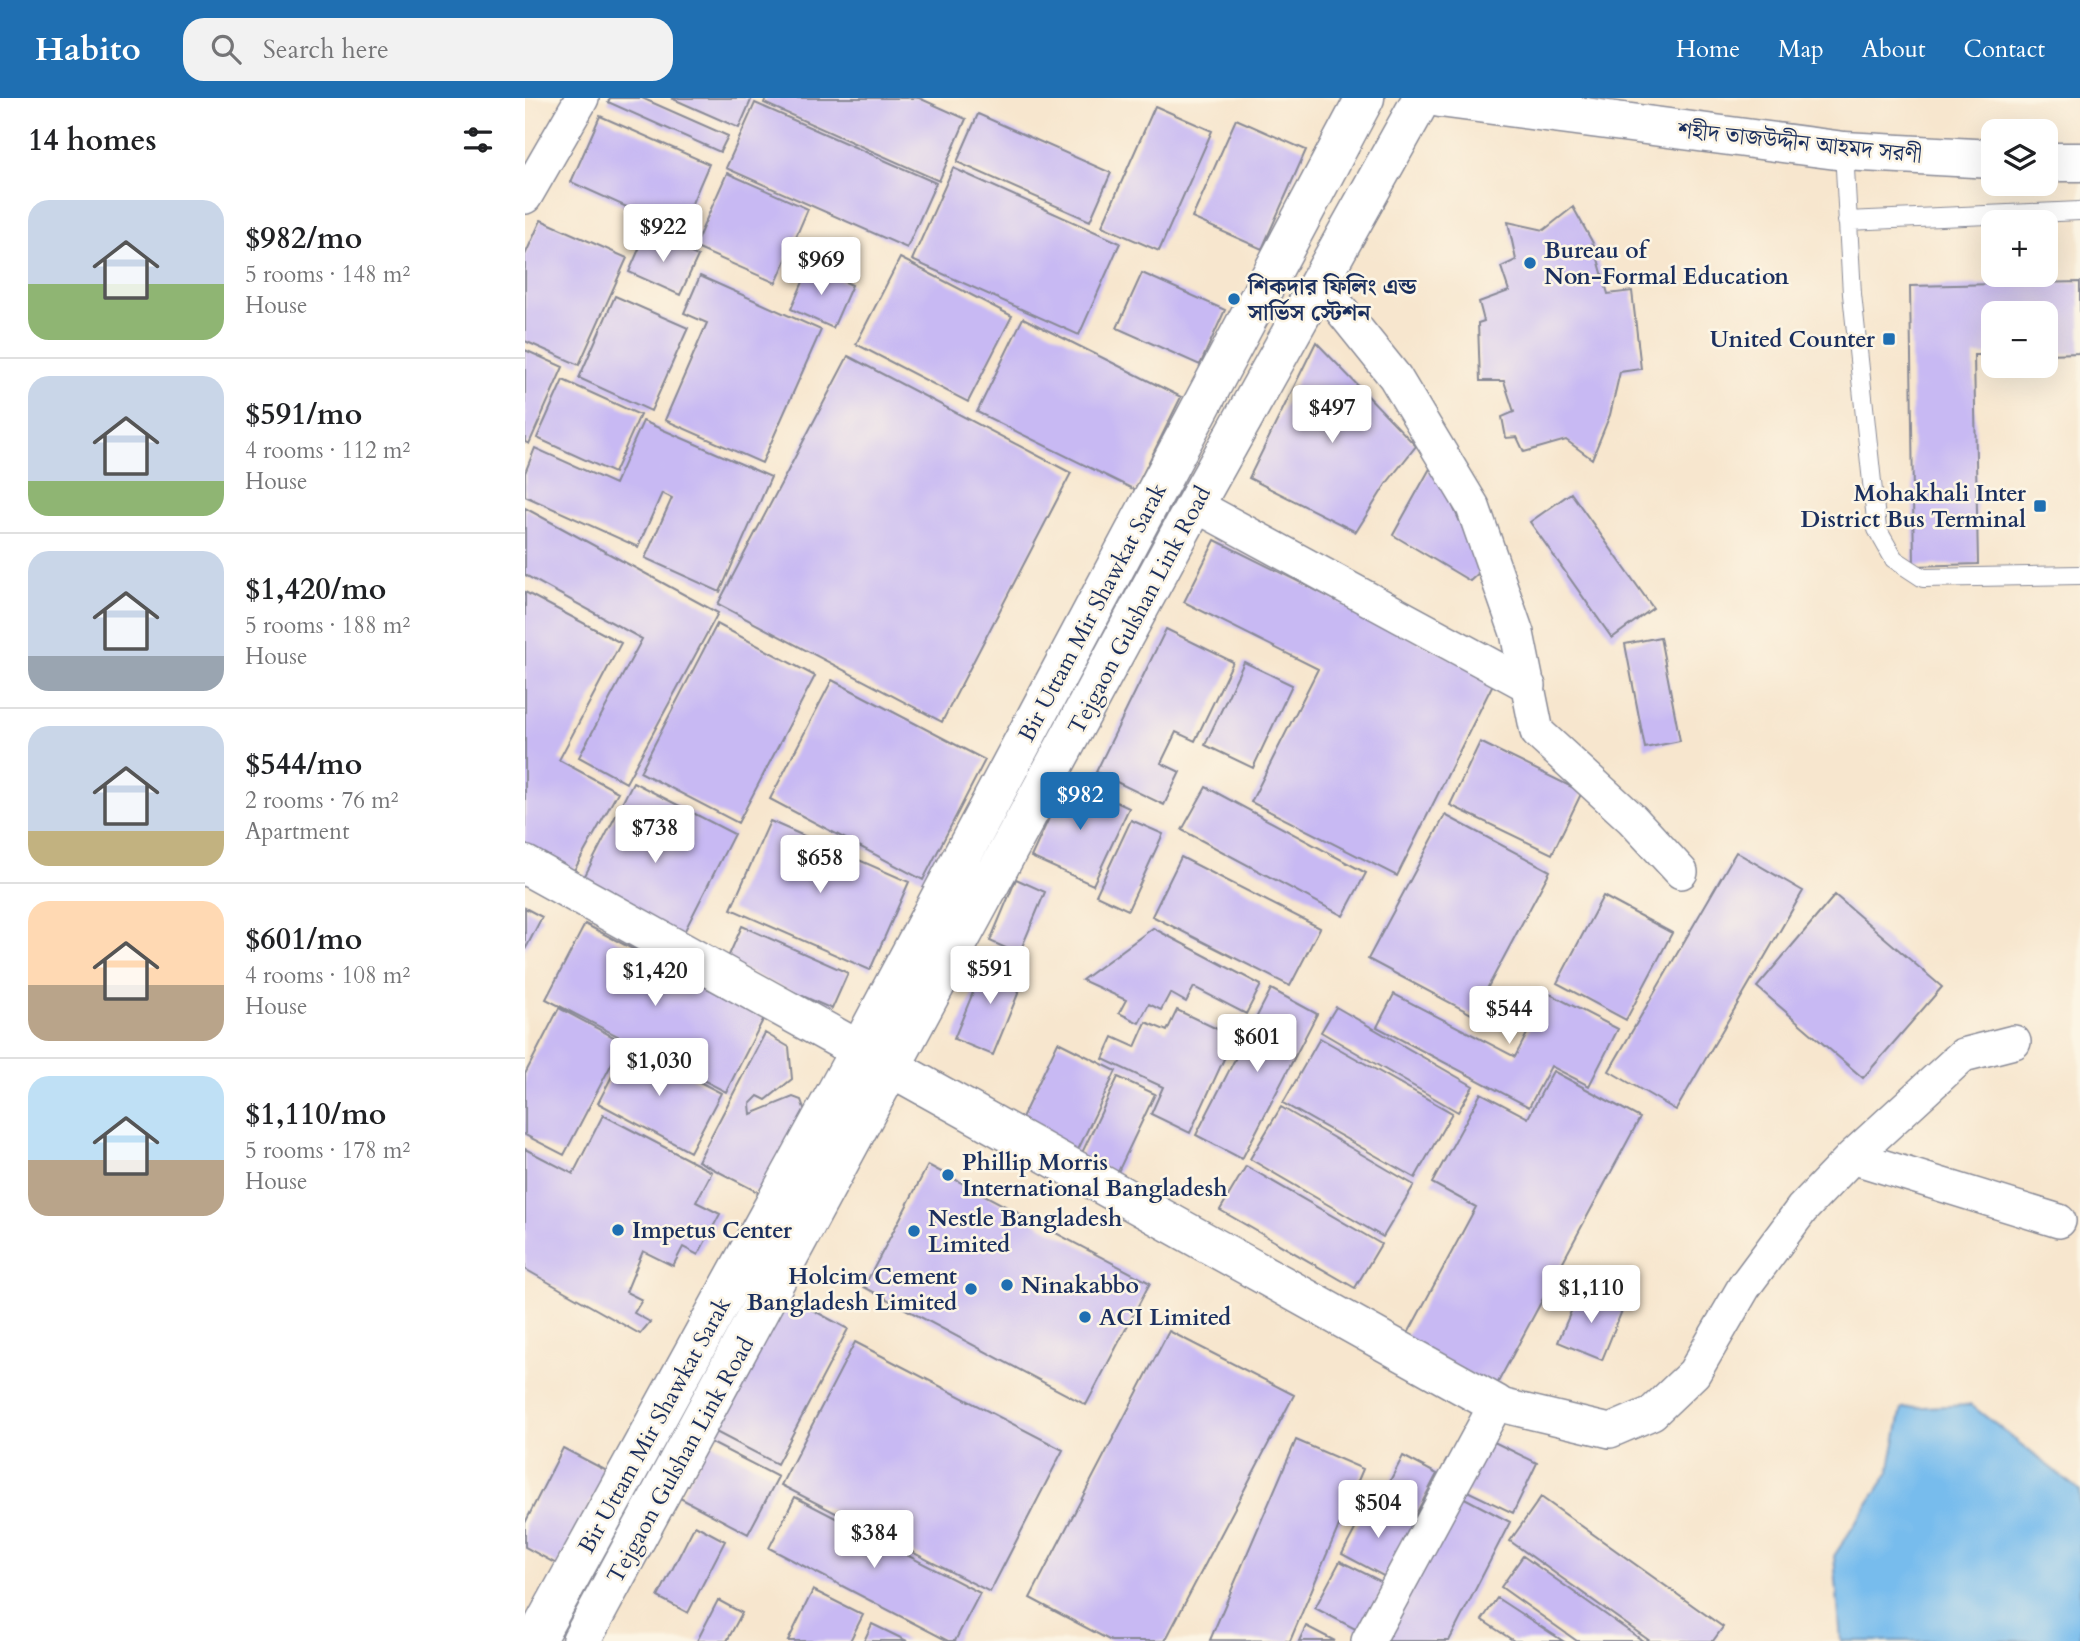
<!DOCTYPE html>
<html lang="en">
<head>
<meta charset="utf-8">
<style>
	:root { --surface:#fff; --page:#f2f2f2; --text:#202124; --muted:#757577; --line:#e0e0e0; --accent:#1f6fb2 }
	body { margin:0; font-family:Cardo,"Noto Serif Bengali",serif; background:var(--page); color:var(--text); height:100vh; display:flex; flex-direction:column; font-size:26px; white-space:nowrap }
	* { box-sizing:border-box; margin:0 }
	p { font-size:23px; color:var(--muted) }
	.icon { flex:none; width:38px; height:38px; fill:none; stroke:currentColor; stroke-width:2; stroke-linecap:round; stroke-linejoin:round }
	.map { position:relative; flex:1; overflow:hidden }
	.sheet { display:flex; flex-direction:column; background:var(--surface); width:525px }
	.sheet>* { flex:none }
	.tools { position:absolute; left:1456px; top:21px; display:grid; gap:14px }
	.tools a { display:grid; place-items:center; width:77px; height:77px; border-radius:14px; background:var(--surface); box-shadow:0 7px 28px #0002; font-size:35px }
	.price { position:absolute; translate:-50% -60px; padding:0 16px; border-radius:7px; background:#fff; color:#222; font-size:23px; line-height:46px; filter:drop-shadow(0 2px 4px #0008) }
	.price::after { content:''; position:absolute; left:50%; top:42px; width:21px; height:16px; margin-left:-10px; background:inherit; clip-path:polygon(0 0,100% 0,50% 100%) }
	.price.on { background:var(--accent); color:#fff }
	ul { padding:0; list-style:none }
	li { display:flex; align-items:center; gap:21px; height:175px; padding:0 28px }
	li+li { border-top:2px solid var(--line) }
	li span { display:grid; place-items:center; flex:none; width:196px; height:140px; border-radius:21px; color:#555 }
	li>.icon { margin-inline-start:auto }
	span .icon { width:84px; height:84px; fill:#fffc; stroke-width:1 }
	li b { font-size:30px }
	h2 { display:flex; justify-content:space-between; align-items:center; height:84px; padding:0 28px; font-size:30px }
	header { display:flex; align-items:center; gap:42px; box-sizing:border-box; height:98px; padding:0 35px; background:var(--accent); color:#fff }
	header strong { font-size:33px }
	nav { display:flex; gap:38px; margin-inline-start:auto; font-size:24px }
	.search { width:490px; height:63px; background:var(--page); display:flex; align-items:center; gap:18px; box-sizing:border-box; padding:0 24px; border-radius:21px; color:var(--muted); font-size:26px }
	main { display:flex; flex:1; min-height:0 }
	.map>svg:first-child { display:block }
	.water { fill:#77bced; stroke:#4976a6; stroke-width:2 }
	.building { fill:#c8b9f3 }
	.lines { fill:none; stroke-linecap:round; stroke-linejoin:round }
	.service-casing { stroke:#898a96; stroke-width:20 }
	.minor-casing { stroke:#898a96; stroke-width:36 }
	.tertiary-casing { stroke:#898a96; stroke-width:41 }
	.secondary-casing { stroke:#898a96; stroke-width:41 }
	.primary-casing { stroke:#898a96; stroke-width:41 }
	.service { stroke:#fff; stroke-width:18 }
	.minor { stroke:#fff; stroke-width:33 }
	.tertiary { stroke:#fff; stroke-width:38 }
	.secondary { stroke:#fff; stroke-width:38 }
	.primary { stroke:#fff; stroke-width:38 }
	.poi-dot { fill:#1f6fb2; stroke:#fcf5e5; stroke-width:2.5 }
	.labels { text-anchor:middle; stroke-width:5; stroke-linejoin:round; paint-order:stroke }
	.street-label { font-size:23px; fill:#1b2f5e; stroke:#fcf5e5 }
	.poi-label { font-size:23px; font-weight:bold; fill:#1b2f5e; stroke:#fcf5e5; text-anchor:start }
</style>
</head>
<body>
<header>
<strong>Habito</strong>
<div class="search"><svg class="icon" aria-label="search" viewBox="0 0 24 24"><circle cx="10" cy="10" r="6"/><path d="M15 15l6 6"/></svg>Search here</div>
<nav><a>Home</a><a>Map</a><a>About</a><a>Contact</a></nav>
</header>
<main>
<section class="sheet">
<h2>14 homes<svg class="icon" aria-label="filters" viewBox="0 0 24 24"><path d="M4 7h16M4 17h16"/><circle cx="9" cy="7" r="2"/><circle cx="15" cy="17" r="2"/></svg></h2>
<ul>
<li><span style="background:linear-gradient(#c9d6e8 60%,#8fb573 0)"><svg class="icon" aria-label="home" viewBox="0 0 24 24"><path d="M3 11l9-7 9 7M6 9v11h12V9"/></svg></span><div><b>$982/mo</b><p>5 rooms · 148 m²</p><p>House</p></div></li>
<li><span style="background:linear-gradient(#c9d6e8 75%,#8fb573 0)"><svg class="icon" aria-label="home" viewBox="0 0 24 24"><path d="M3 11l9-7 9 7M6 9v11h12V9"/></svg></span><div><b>$591/mo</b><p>4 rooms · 112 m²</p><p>House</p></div></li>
<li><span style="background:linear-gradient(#c9d6e8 75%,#9aa5b1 0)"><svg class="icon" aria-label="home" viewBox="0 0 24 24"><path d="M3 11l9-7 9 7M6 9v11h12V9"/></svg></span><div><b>$1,420/mo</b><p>5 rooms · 188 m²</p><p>House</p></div></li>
<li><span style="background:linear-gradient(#c9d6e8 75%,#c2b280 0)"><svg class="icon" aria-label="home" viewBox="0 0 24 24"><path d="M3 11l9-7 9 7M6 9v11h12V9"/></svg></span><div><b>$544/mo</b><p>2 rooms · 76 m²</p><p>Apartment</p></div></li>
<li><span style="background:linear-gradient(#ffd9b3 60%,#b9a48a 0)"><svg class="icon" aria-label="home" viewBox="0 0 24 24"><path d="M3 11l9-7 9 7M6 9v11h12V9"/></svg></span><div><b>$601/mo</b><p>4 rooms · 108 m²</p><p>House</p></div></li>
<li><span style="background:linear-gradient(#bfe0f5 60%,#b9a48a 0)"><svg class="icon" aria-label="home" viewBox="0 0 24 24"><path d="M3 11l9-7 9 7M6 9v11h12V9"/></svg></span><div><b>$1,110/mo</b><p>5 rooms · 178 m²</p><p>House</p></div></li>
</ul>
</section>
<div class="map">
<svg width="1555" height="1543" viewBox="0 0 1555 1543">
	<rect width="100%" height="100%" fill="#fcf5e5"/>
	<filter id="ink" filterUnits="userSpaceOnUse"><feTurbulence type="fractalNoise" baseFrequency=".0143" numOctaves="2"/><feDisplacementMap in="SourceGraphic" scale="14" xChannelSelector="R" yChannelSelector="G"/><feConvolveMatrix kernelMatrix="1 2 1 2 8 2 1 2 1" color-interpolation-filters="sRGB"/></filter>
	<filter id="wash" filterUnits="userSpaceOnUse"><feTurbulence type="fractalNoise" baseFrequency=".00686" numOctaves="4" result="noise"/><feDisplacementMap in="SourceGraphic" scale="28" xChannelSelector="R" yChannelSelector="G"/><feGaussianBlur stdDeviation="1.57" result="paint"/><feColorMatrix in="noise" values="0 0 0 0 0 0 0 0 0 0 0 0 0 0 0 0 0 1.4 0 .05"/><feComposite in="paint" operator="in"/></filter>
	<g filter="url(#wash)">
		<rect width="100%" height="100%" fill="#f7e6ce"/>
		<!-- water -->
		<path class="water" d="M1446,1307L1555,1393V1543H1316L1309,1458L1364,1374L1377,1310Z"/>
		<g id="blocks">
			<!-- building -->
			<path class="building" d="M85,0H117L203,38L195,54L83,4Z
				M146,0H227L214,30Z
				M241,0H394L441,21L414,83L239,5Z
				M230,5L411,85L382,150L201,70Z
				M630,8L687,33L634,153L577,128Z
				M453,16L586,75L565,123L432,64Z
				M75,18L184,66L155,133L46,84Z
				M711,21L781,52L737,151L667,120Z
				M428,70L595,145L554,237L387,162Z
				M202,75L283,111L251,185L169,149Z
				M1048,109L1069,147L1083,196L1107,193L1116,271L1095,274L1085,317L1067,361L1041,342L999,354L992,339L981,340L977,319L989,314L979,283H955L953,225L959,223L954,204L984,193L976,169L991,162L983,124L1019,132Z
				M16,122L102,160L54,267L0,243V157Z
				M121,135L173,158L155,197L104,174Z
				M375,160L487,218L443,304L331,246Z
				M285,168L327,187L308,230L266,211Z
				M617,175L700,212L675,267L592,230Z
				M175,178L296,232L237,365L140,322L182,225L159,215Z
				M1555,184V255L1521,256V215H1468V257H1449L1453,466L1389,468L1385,188Z
				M90,198L163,230L126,313L54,280Z
				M498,220L656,299L610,392L452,314Z
				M791,244L891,348L861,386L831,434L724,380Z
				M0,252L38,269L4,346L0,344Z
				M323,258L546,375L417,624L193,506Z
				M38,282L115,317L89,375L12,340Z
				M118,323L246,379L195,494L120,460L147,400L137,395L113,449L0,398V375L10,350L90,386Z
				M908,365L957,472L945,483L868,437Z
				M1046,395L1128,510L1087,540L1005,424Z
				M0,410L193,515L101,685L54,659L117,541L0,477Z
				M690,442L970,582L872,778L726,704L793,571L659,504Z
				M0,494L96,545L34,662L93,694L47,776L0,746Z
				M192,526L290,578L213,725L115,674Z
				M641,531L708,564L670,643L651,634L636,665L655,674L639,707L571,674Z
				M1135,539L1155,643L1120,650L1100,546Z
				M719,564L767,587L728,670L680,647Z
				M307,582L460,662L398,782L245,701Z
				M955,644L1057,694L1027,756L925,707Z
				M542,681L604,710L568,787L506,759Z
				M108,684L209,736L151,850L50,797Z
				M681,689L841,775L818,818L657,732Z
				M920,717L1025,773L948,917L843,861Z
				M606,722L638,736L603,812L571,797Z
				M245,723L384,784L345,872L206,811Z
				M1211,754L1278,793L1151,1012L1084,973Z
				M656,759L795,830L765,888L627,818Z
				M491,781L520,794L494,856L465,843Z
				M1310,797L1417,889L1338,980L1232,889Z
				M1078,798L1147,835L1101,922L1032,885Z
				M0,810L17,819L0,852Z
				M60,826L239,920L201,994L21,901Z
				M217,828L323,875L307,911L201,864Z
				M628,830L736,887L721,916L669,889L661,904L645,895L636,912L624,906L614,925L594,915L601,902L557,882Z
				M462,860L501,876L468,957L429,941Z
				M746,891L792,916L717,1061L671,1037Z
				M1023,895L1093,931L1064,988L1026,968L1004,1009L852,929L869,896L990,959Z
				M811,909L948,988L933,1014L796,934Z
				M34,910L98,944L39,1057L0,1037V976Z
				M652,912L709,939L665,1035L626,1016L638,989L578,961L588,939L610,949L621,924L642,933Z
				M240,935L264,949L267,981L241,1002L233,998L225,1006L226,1016L268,999L276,1002L281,1016L240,1098L173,1063Z
				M795,940L927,1015L890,1080L758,1005Z
				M533,944L591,973L550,1058L492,1030Z
				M103,947L196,995L165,1054L73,1005Z
				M1028,973L1115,1020L970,1290L880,1241L951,1109L907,1085L956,995L1003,1020Z
				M593,979L630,996L592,1076L555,1059Z
				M756,1009L889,1087L858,1139L725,1061Z
				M78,1017L187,1074L171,1104L195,1116L173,1157L158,1149L148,1168L118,1153L101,1194L117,1202L109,1215L125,1224L115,1236L0,1171V1051L48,1076Z
				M403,1067L625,1185L561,1307L339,1189Z
				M721,1068L856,1146L830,1190L695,1112Z
				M1055,1192L1098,1210L1077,1262L1033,1244Z
				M258,1196L323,1231L252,1366L187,1332Z
				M644,1233L769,1297L640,1543H586L505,1500Z
				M330,1244L538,1352L465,1494L256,1387Z
				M771,1342L838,1371L765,1543L685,1542Z
				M965,1342L1012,1365L988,1415L940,1392Z
				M185,1344L253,1379L223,1436L155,1400Z
				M38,1350L82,1373L33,1467L0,1449V1425Z
				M878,1358L912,1376L888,1422L854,1404Z
				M930,1395L985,1424L924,1543H853Z
				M270,1399L455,1495L430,1543H423L244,1450Z
				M1016,1399L1198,1529L1188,1543H1125L985,1443Z
				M845,1403L890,1428L862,1480L817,1456Z
				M170,1427L200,1443L163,1515L133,1499Z
				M998,1458L1118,1543H1052L976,1489Z
				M815,1463L861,1486L836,1534L790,1510Z
				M288,1492L338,1517L325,1543H263Z
				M972,1500L1038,1543H989L957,1522Z
				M193,1502L217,1515L202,1543H172Z
				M347,1526L382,1543H339Z
				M781,1528L810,1543H774Z"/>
		</g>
	</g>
	<g filter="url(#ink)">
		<use href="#blocks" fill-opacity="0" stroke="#898a96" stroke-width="2"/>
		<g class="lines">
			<defs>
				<path id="service" d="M1319,53L1327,196L1352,431L1369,461L1398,480L1555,477
					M1322,123L1555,113"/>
				<path id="minor" d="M0,99L57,0
					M793,183L870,279L948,409L992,535L1012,634L1107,721L1156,774
					M670,407L1004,588
					M1327,1059L1534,1123
					M843,1543L971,1306L1085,1333L1127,1315L1169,1275L1219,1189L1277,1111L1327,1059L1438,957L1489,944"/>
				<path id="tertiary" d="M0,767L334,952
					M367,970L971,1306"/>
				<path id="secondary" d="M10,1543L334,952L840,0
					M56,1543L670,407L897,0"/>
				<path id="primary" d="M915,0L1319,53L1468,61
					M1521,64H1555"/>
			</defs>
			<!-- service casing -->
			<use href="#service" class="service-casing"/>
			<!-- minor casing -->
			<use href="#minor" class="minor-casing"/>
			<!-- tertiary casing -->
			<use href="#tertiary" class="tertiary-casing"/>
			<!-- secondary casing -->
			<use href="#secondary" class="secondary-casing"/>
			<!-- primary casing -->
			<use href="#primary" class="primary-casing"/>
			<!-- service -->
			<use href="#service" class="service"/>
			<!-- minor -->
			<use href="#minor" class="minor"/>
			<!-- tertiary -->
			<use href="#tertiary" class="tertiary"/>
			<!-- secondary -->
			<use href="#secondary" class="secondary"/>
			<!-- primary -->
			<use href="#primary" class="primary"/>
		</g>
	</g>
	<!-- markers -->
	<g class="poi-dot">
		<circle cx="1005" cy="165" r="7"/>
		<circle cx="709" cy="201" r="7"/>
		<rect x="1357" y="234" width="14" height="14" rx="3.5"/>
		<rect x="1508" y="401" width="14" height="14" rx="3.5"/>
		<circle cx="423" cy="1077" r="7"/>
		<circle cx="93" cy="1132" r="7"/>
		<circle cx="389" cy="1133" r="7"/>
		<circle cx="482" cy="1187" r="7"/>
		<circle cx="446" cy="1191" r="7"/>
		<circle cx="560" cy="1219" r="7"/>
	</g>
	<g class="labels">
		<!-- street labels -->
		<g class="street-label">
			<text transform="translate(1275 44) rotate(6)" y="8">শহীদ তাজউদ্দীন আহমদ সরণী</text>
			<text transform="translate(614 512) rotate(-62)" y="8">Tejgaon Gulshan Link Road</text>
			<text transform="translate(567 514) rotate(-62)" y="8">Bir Uttam Mir Shawkat Sarak</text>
			<text transform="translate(129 1327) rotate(-61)" y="8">Bir Uttam Mir Shawkat Sarak</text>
			<text transform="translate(155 1362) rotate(-61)" y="8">Tejgaon Gulshan Link Road</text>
		</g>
		<!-- poi labels -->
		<g class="poi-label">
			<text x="1019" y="160">Bureau of<tspan x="1019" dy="26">Non-Formal Education</tspan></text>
			<text x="723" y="196">শিকদার ফিলিং এন্ড<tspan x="723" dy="26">সার্ভিস স্টেশন</tspan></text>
			<text x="1350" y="249" text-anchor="end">United Counter</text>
			<text x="1501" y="403" text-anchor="end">Mohakhali Inter<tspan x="1501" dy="26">District Bus Terminal</tspan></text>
			<text x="437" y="1072">Phillip Morris<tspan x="437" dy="26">International Bangladesh</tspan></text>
			<text x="403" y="1128">Nestle Bangladesh<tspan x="403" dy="26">Limited</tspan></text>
			<text x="107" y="1140">Impetus Center</text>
			<text x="432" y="1186" text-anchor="end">Holcim Cement<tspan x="432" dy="26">Bangladesh Limited</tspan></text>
			<text x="496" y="1195">Ninakabbo</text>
			<text x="574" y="1227">ACI Limited</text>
		</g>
	</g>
</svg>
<div class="tools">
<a><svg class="icon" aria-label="layers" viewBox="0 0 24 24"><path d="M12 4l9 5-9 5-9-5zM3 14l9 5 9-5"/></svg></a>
<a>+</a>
<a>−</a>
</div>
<b class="price" style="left:138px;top:166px">$922</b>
<b class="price" style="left:296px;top:199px">$969</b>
<b class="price" style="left:807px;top:347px">$497</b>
<b class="price on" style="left:555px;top:734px">$982</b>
<b class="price" style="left:130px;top:767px">$738</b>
<b class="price" style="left:295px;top:797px">$658</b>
<b class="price" style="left:465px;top:908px">$591</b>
<b class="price" style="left:130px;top:910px">$1,420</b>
<b class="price" style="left:984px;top:948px">$544</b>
<b class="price" style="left:732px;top:976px">$601</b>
<b class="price" style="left:134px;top:1000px">$1,030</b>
<b class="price" style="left:1066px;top:1227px">$1,110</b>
<b class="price" style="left:853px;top:1442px">$504</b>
<b class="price" style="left:349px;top:1472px">$384</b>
</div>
</main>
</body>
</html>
